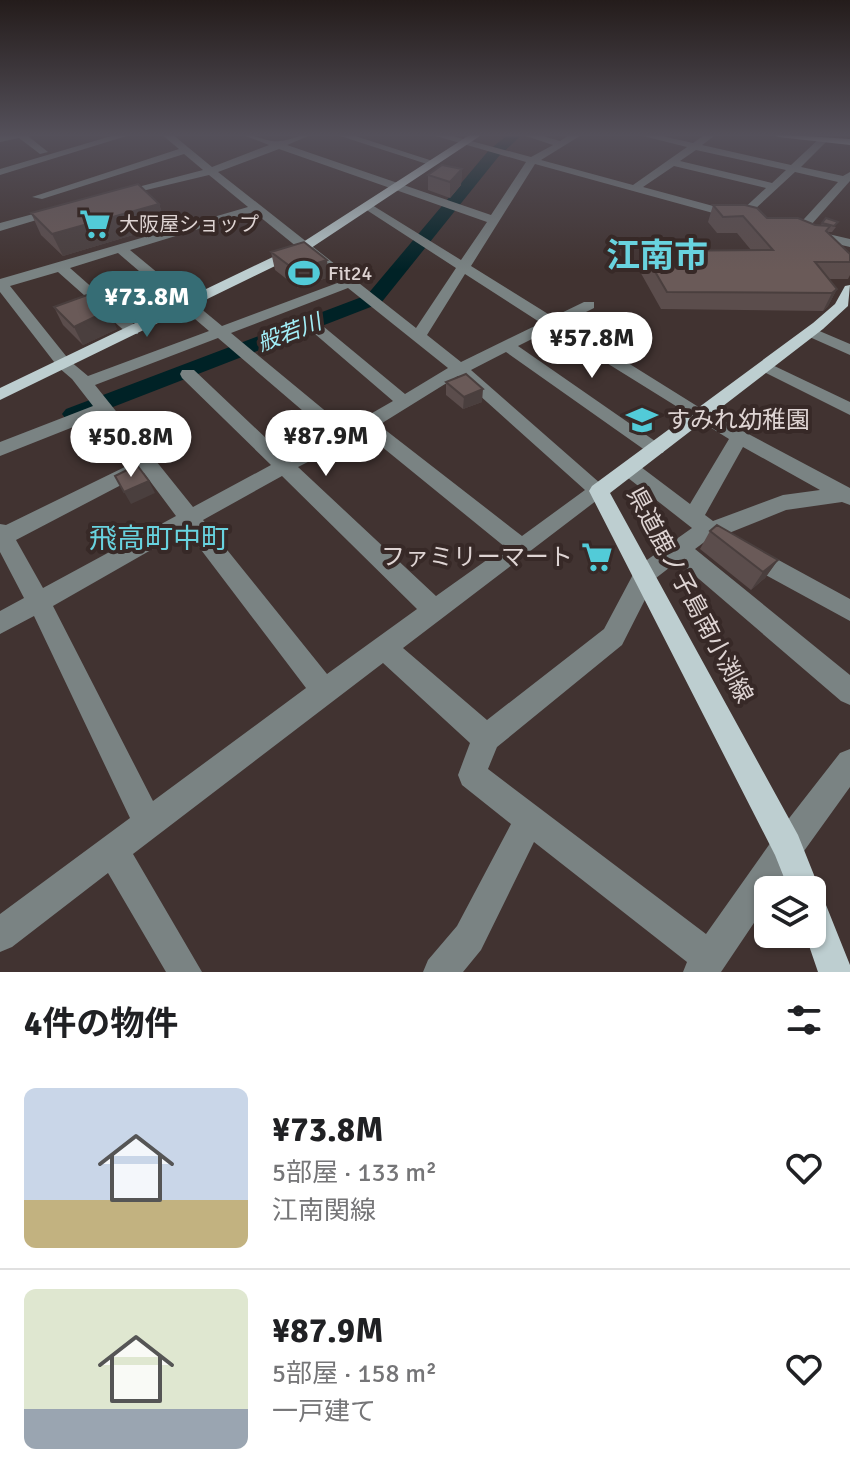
<!DOCTYPE html>
<html lang="ja">
<head>
<meta charset="utf-8">
<style>
	:root { --surface:#fff; --page:#f2f2f2; --text:#202124; --muted:#757577; --line:#e0e0e0; --accent:#366d75 }
	body { margin:0; font-family:Signika,"Noto Sans JP",sans-serif; background:var(--page); color:var(--text); height:100vh; display:flex; flex-direction:column; font-size:30px; white-space:nowrap }
	* { box-sizing:border-box; margin:0 }
	p { font-size:26px; color:var(--muted) }
	.icon { flex:none; width:44px; height:44px; fill:none; stroke:currentColor; stroke-width:2; stroke-linecap:round; stroke-linejoin:round }
	.map { position:relative; height:972px; overflow:hidden }
	.drawer { display:flex; flex-direction:column; background:var(--surface); flex:1 }
	.drawer>* { flex:none }
	.fabs { position:absolute; left:754px; top:876px; display:grid; gap:16px }
	.fabs a { display:grid; place-items:center; width:72px; height:72px; border-radius:12px; background:var(--surface); box-shadow:0 2px 6px #0004; font-size:40px }
	.price { position:absolute; translate:-50% -68px; padding:0 18px; border-radius:28px; background:#fff; color:#222; font-size:26px; line-height:52px; filter:drop-shadow(0 2px 4px #0008) }
	.price::after { content:''; position:absolute; left:50%; top:48px; width:24px; height:18px; margin-left:-12px; background:inherit; clip-path:polygon(0 0,100% 0,50% 100%) }
	.price.current { background:var(--accent); color:#fff }
	ul { padding:0; list-style:none }
	li { display:flex; align-items:center; gap:24px; height:200px; padding:0 24px }
	li+li { border-top:2px solid var(--line) }
	li span { display:grid; place-items:center; flex:none; width:224px; height:160px; border-radius:12px; color:#555 }
	li>.icon { margin-inline-start:auto }
	span .icon { width:96px; height:96px; fill:#fffc; stroke-width:1 }
	li b { font-size:34px }
	h2 { display:flex; justify-content:space-between; align-items:center; height:96px; padding:0 24px; font-size:34px }
	.map>svg:first-child { display:block }
	.lines { fill:none; stroke-linecap:round; stroke-linejoin:round }
	.river { fill:#002226; fill-rule:evenodd }
	.minor { fill:#7a8383; fill-rule:evenodd }
	.major { fill:#bdced0; fill-rule:evenodd }
	.wall { fill:#5b4d4c }
	.shaded-wall { fill:#4a3f3e }
	.building { fill:#6a5a58; stroke:#4a3f3e; stroke-width:2 }
	.labels { text-anchor:middle; stroke-width:8; stroke-linejoin:round; paint-order:stroke }
	.far-poi-label { font-size:20px; fill:#ded4d3; stroke:#372927; text-anchor:start }
	.far-water-label { font-size:22px; font-style:italic; fill:#a2eff8; stroke:#372927 }
	.poi-label { font-size:24px; fill:#ded4d3; stroke:#372927; text-anchor:start }
	.street-label { font-size:24px; fill:#ded4d3; stroke:#372927 }
	.quarter-label { font-size:28px; fill:#68d3df; stroke:#372927 }
	.far-town-label { font-size:34px; font-weight:bold; fill:#68d3df; stroke:#372927 }
</style>
</head>
<body>
<div class="map">
<svg width="850" height="972" viewBox="0 0 850 972">
	<rect width="100%" height="100%" fill="#413331"/>
	<g class="lines">
		<!-- river -->
		<path class="river" d="M509,134H523L499,156L381,303L82,419H66L62,414L66,409L367,295L489,150Z"/>
		<!-- minor -->
		<path class="minor" d="M10,134H30L28,136L48,152L40,154L19,138L0,142V136Z
			M118,134H133L0,175V169Z
			M161,134H172L212,167L269,145L241,134C254,134 269,143 280,141C292,140 300,134 313,134L287,145L491,215L526,162L429,134H445L531,157L553,145L520,134H536L560,141L571,134H583L541,160L633,185L687,147L635,134H653L693,143L706,134H717L702,145L791,165L821,137L829,139L801,167L843,176L850,172V181L803,234L793,231L838,182L795,172L742,221L535,164L471,266L553,317L584,302H594V308L564,323L705,411L850,488V505L842,502L786,510L729,533L850,599V621L720,550L707,540L695,549L850,675V705L841,701L678,561L656,578L622,645L497,747L488,769L706,934L776,835L840,753L850,749V787L776,890H768V902L721,972H683L687,962L534,842L481,950L463,972H423L428,960L457,926L511,824L462,785L458,775L470,743L383,663L133,854L202,972H166L108,873L12,947L0,952V914L130,818L34,616L0,634V611L24,598L0,552V524L6,525L135,462L101,416L0,456V442L93,406L72,379L58,367L0,292V279L248,207L209,175L117,197L111,194L203,170L184,154L42,199L32,197L179,149ZM279,149L487,222L461,260L372,205L362,207L456,268L416,328L218,172ZM696,150L786,170L772,183L680,161ZM674,166L766,188L739,213L643,187ZM254,212L340,282L222,326L130,250ZM118,253L209,331L88,376L70,361L10,286L58,272L128,334H138V328L70,268ZM465,274L541,323L461,362L427,335ZM348,288L448,368L405,394L318,322H308V328L393,401L346,428L231,333ZM552,329L729,439L690,504L637,464H623L620,469L623,474L692,528L637,567L604,629L487,720L403,648L609,491L471,370L506,352L649,453H663L665,448L518,346ZM218,338L331,435L286,457L194,370H182L180,374L182,378L271,465L193,507L95,385ZM458,376L585,490L522,536L379,425ZM365,433L505,547L436,596L298,467ZM743,447L820,490L783,495L713,521L705,515ZM144,473L176,516L43,588L16,540ZM282,476L417,609L327,674L203,520ZM186,530L306,688L153,801L53,606Z
			M334,134H349L439,163L430,165Z
			M59,207L65,210L63,212L0,231V223Z
			M811,230L850,239V247L807,237L805,234Z
			M810,327L850,344V355L805,335L802,332Z
			M766,362L850,402V415L760,370V364Z"/>
		<!-- major -->
		<path class="major" d="M471,134H483L308,250L0,400V388L300,244Z
			M773,134L850,139V145L778,137Z
			M850,285L848,306L823,329L610,493L798,835L850,965V972H818L805,934H812V890H789L775,855L589,491L592,486L813,323L835,304L845,286Z"/>
	</g>
	<!-- wall -->
	<path class="wall" d="M462,169L461,185L450,198L428,190V175Z
		M159,204L166,225L63,256L41,235L31,213Z
		M713,205L767,218L815,225H821L822,223L836,227L832,232H828L850,254V275L848,279H829L837,289L828,306L823,311L661,309L638,268L643,251L751,250L737,233H717L708,222Z
		M271,252L329,277L298,288L275,270Z
		M108,286L148,292L155,310L133,319L115,304Z
		M54,307L117,329L83,345L63,325Z
		M446,382L482,402L463,409L446,395Z
		M710,531L778,560L765,578L751,590L700,549Z"/>
	<!-- shaded-wall -->
	<path class="shaded-wall" d="M462,169L461,185L450,198V182Z
		M159,204L166,225L63,256L52,234Z
		M327,260L329,277L298,288L295,270Z
		M837,289L828,306L823,311L832,293Z
		M148,292L155,310L133,319L125,301Z
		M109,310L117,329L83,345L74,327Z
		M483,389L482,402L463,409L464,397Z
		M149,481L155,493L131,504L124,492Z
		M778,560L765,578L751,590L763,572Z"/>
	<!-- building -->
	<path class="building" d="M442,165L462,169L450,182L428,175Z
		M138,184L159,204L52,234L31,213Z
		M713,205H745L757,208L767,218H798L815,225L830,226L826,231L850,254V262H815L837,289L832,293L667,292L643,251L773,250L743,216L723,217Z
		M826,218L838,222L834,226L822,223Z
		M304,242L327,260L295,270L271,252Z
		M134,276L148,292L125,301L108,286Z
		M90,294L109,310L74,327L54,307Z
		M466,374L483,389L464,397L446,382Z
		M137,465L149,481L124,492L115,476Z
		M717,525L778,560L763,572L710,531Z"/>
	<!-- sky -->
	<linearGradient id="sky" x2="0" y2="1"><stop stop-color="#241c1b"/><stop offset="0.5" stop-color="#54505a"/><stop offset="1" stop-color="#54505a" stop-opacity="0"/></linearGradient>
	<rect width="850" height="270" fill="url(#sky)"/>
	<!-- icons -->
	<defs>
		<symbol id="supermarket-bare" viewBox="-9 -9 18 18"><path d="M-6-5.5h2.5l.6 2H6L4.5 2H-2.5L-4.4-4H-6ZM-1.5 3.2a1.3 1.3 0 1 0 .1 0ZM3 3.2a1.3 1.3 0 1 0 .1 0Z" fill="#52cbd8" stroke="#372927" stroke-width="2.5" paint-order="stroke"/></symbol>
		<symbol id="stadium-bare" viewBox="-9 -9 18 18"><path d="M0-5a6.5 5 0 1 0 0 10a6.5 5 0 1 0 0-10ZM-3.5-1.8h7v3.6h-7Z" fill="#52cbd8" stroke="#372927" stroke-width="2.5" paint-order="stroke"/></symbol>
		<symbol id="school-bare" viewBox="-9 -9 18 18"><path d="M0-5L7-2L0 1L-7-2ZM-4 1L0 2.5L4 1V4Q0 6-4 4Z" fill="#52cbd8" stroke="#372927" stroke-width="2.5" paint-order="stroke"/></symbol>
	</defs>
	<g fill-rule="evenodd">
		<use href="#supermarket-bare" x="73" y="202" width="44" height="44"/>
		<use href="#stadium-bare" x="282" y="251" width="44" height="44"/>
		<use href="#school-bare" x="620" y="398" width="44" height="44"/>
		<use href="#supermarket-bare" x="575" y="535" width="44" height="44"/>
	</g>
	<g class="labels">
		<!-- far-poi labels -->
		<g class="far-poi-label">
			<text x="119" y="231">大阪屋ショップ</text>
			<text x="328" y="280">Fit24</text>
		</g>
		<!-- far-water labels -->
		<g class="far-water-label">
			<text transform="translate(289 332) rotate(-21)" y="8">般若川</text>
		</g>
		<!-- poi labels -->
		<g class="poi-label">
			<text x="666" y="428">すみれ幼稚園</text>
			<text x="573" y="565" text-anchor="end">ファミリーマート</text>
		</g>
		<!-- street labels -->
		<g class="street-label">
			<text transform="translate(690 595) rotate(62)" y="8">県道鹿ノ子島南小渕線</text>
		</g>
		<!-- quarter labels -->
		<g class="quarter-label">
			<text x="159" y="548">飛高町中町</text>
		</g>
		<!-- far-town labels -->
		<g class="far-town-label">
			<text x="657" y="267">江南市</text>
		</g>
	</g>
</svg>
<div class="fabs">
<a><svg class="icon" aria-label="layers" viewBox="0 0 24 24"><path d="M12 4l9 5-9 5-9-5zM3 14l9 5 9-5"/></svg></a>
</div>
<b class="price current" style="left:147px;top:339px">¥73.8M</b>
<b class="price" style="left:592px;top:380px">¥57.8M</b>
<b class="price" style="left:326px;top:478px">¥87.9M</b>
<b class="price" style="left:131px;top:479px">¥50.8M</b>
</div>
<section class="drawer">
<h2>4件の物件<svg class="icon" aria-label="filters" viewBox="0 0 24 24"><path d="M4 7h16M4 17h16"/><circle cx="9" cy="7" r="2"/><circle cx="15" cy="17" r="2"/></svg></h2>
<ul>
<li><span style="background:linear-gradient(#c9d6e8 70%,#c2b280 0)"><svg class="icon" aria-label="home" viewBox="0 0 24 24"><path d="M3 11l9-7 9 7M6 9v11h12V9"/></svg></span><div><b>¥73.8M</b><p>5部屋 · 133 m²</p><p>江南関線</p></div><svg class="icon" aria-label="heart" viewBox="0 0 24 24"><path d="M12 20l-8-8c-3-5 5-10 8-4 3-6 11-1 8 4z"/></svg></li>
<li><span style="background:linear-gradient(#dfe7d0 75%,#9aa5b1 0)"><svg class="icon" aria-label="home" viewBox="0 0 24 24"><path d="M3 11l9-7 9 7M6 9v11h12V9"/></svg></span><div><b>¥87.9M</b><p>5部屋 · 158 m²</p><p>一戸建て</p></div><svg class="icon" aria-label="heart" viewBox="0 0 24 24"><path d="M12 20l-8-8c-3-5 5-10 8-4 3-6 11-1 8 4z"/></svg></li>
</ul>
</section>
</body>
</html>
